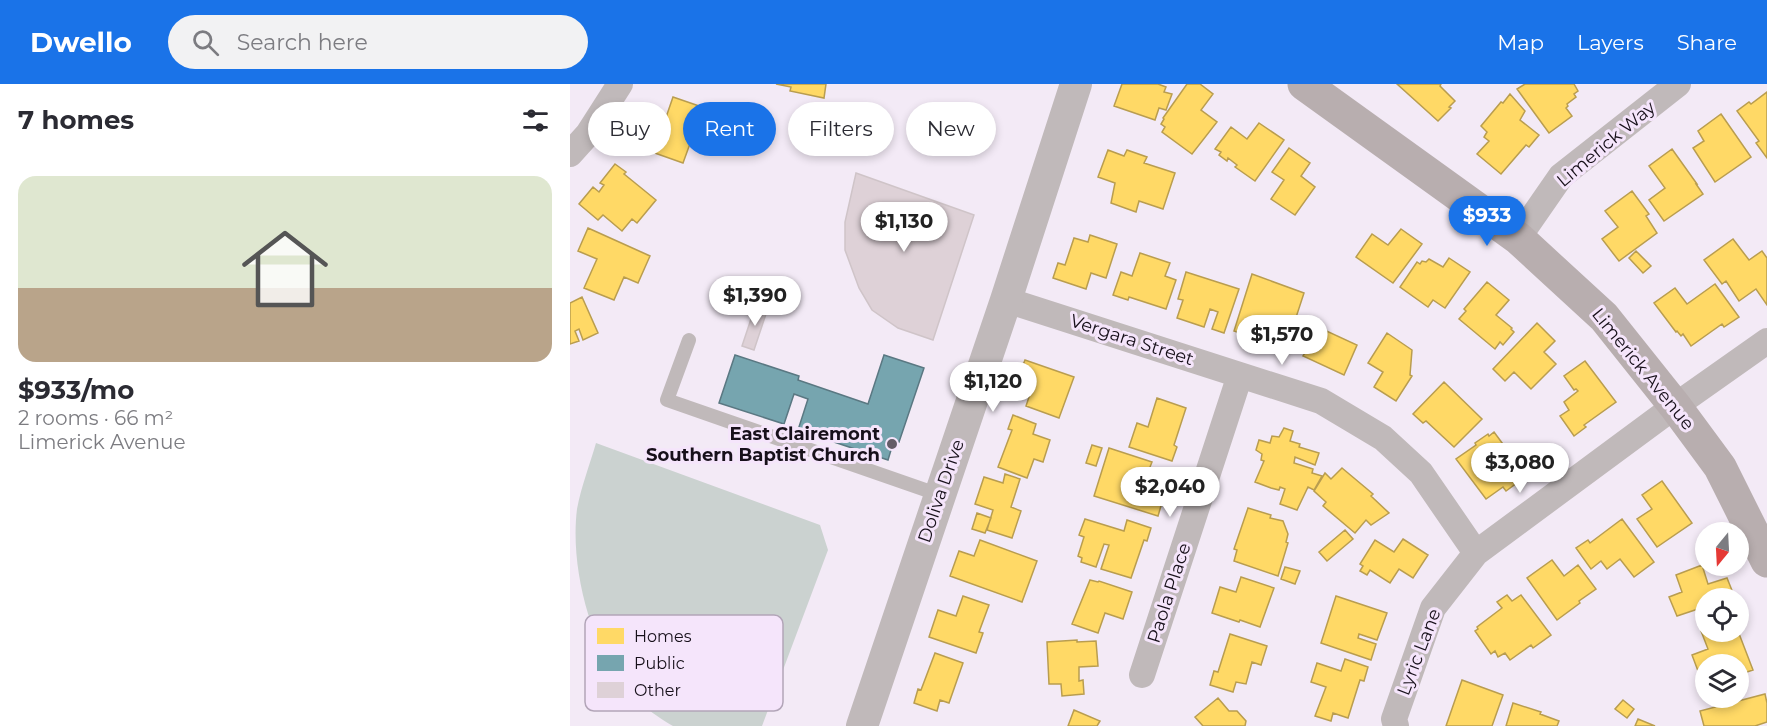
<!DOCTYPE html>
<html lang="en">
<head>
<meta charset="utf-8">
<style>
	:root { --surface:#fff; --page:#f2f2f3; --text:#2b2b33; --muted:#7c7c81; --line:#e1e1e2; --accent:#1a73e8 }
	body { margin:0; font-family:Montserrat,sans-serif; background:var(--page); color:var(--text); height:100vh; display:flex; flex-direction:column; font-size:22px; white-space:nowrap }
	* { box-sizing:border-box; margin:0 }
	p { font-size:20px; color:var(--muted) }
	.icon { flex:none; width:33px; height:33px; fill:none; stroke:currentColor; stroke-width:2; stroke-linecap:round; stroke-linejoin:round }
	.map { position:relative; flex:1; overflow:hidden }
	.details { display:flex; flex-direction:column; background:var(--surface); width:570px }
	.details>* { flex:none }
	.hud { position:absolute; left:18px; top:18px; width:570px; height:54px; display:flex; gap:12px }
	.needle { width:39px; rotate:198deg }
	.tools { position:absolute; left:1125px; top:438px; display:grid; gap:12px }
	.tools a { display:grid; place-items:center; width:54px; height:54px; border-radius:50%; background:var(--surface); box-shadow:0 3px 9px #0003; font-size:30px }
	.price { position:absolute; translate:-50% -51px; padding:0 14px; border-radius:21px; background:#fff; color:#222; font-size:20px; line-height:39px; filter:drop-shadow(0 2px 3px #0008) }
	.price::after { content:''; position:absolute; left:50%; top:36px; width:18px; height:14px; margin-left:-9px; background:inherit; clip-path:polygon(0 0,100% 0,50% 100%) }
	.price.on { background:var(--accent); color:#fff }
	ul { padding:0; list-style:none }
	li { display:grid; align-content:center; gap:12px; height:318px; padding:0 18px }
	li+li { border-top:2px solid var(--line) }
	li span { display:grid; place-items:center; height:186px; border-radius:18px; color:#555 }
	li>.icon { margin-inline-start:auto }
	span .icon { width:108px; height:108px; fill:#fffc; stroke-width:1 }
	li b { font-size:26px }
	h2 { display:flex; justify-content:space-between; align-items:center; height:72px; padding:0 18px; font-size:26px }
	.chip { padding:0 21px; border-radius:27px; background:var(--surface); box-shadow:0 3px 9px #0003; font-size:21px; line-height:54px }
	.chip.on { background:var(--accent); color:#fff }
	header { display:flex; align-items:center; gap:36px; box-sizing:border-box; height:84px; padding:0 30px; background:var(--accent); color:#fff }
	header strong { font-size:28px }
	nav { display:flex; gap:33px; margin-inline-start:auto; font-size:21px }
	.search { width:420px; height:54px; background:var(--page); display:flex; align-items:center; gap:15px; box-sizing:border-box; padding:0 21px; border-radius:33px; color:var(--muted); font-size:22px }
	main { display:flex; flex:1; min-height:0 }
	.map>svg:first-child { display:block }
	.green { fill:#cbd2d0 }
	.homes { fill:#ffd966; stroke:#b99d4f; stroke-width:1.5 }
	.public { fill:#76a5af; stroke:#5a7882; stroke-width:1.5 }
	.building { fill:#ded1d7; stroke:#cfc4c8; stroke-width:1.5 }
	.lines { fill:none; stroke-linecap:round; stroke-linejoin:round }
	.service { stroke:#c0b9ba; stroke-width:14 }
	.minor { stroke:#c0b9ba; stroke-width:26 }
	.tertiary { stroke:#c0b9ba; stroke-width:32 }
	.secondary { stroke:#b8aeaf; stroke-width:33 }
	.poi-dot { fill:#645c67; stroke:#f5e5fb; stroke-width:2 }
	.labels { text-anchor:middle; stroke-width:6; stroke-linejoin:round; paint-order:stroke }
	.street-label { font-size:18px; fill:#17101a; stroke:#f5e5fb }
	.poi-label { font-size:18px; font-weight:bold; fill:#17101a; stroke:#f5e5fb; text-anchor:end }
	.key { fill:#f5e5fb; stroke:#b2a5b8; stroke-width:1.5 }
	.key-label { font-size:16px; fill:#17101a }
</style>
</head>
<body>
<header>
<strong>Dwello</strong>
<div class="search"><svg class="icon" aria-label="search" viewBox="0 0 24 24"><circle cx="10" cy="10" r="6"/><path d="M15 15l6 6"/></svg>Search here</div>
<nav><a>Map</a><a>Layers</a><a>Share</a></nav>
</header>
<main>
<section class="details">
<h2>7 homes<svg class="icon" aria-label="filters" viewBox="0 0 24 24"><path d="M4 7h16M4 17h16"/><circle cx="9" cy="7" r="2"/><circle cx="15" cy="17" r="2"/></svg></h2>
<ul>
<li><span style="background:linear-gradient(#dfe7d0 60%,#b9a48a 0)"><svg class="icon" aria-label="home" viewBox="0 0 24 24"><path d="M3 11l9-7 9 7M6 9v11h12V9"/></svg></span><div><b>$933/mo</b><p>2 rooms · 66 m²</p><p>Limerick Avenue</p></div></li>
</ul>
</section>
<div class="map">
<svg width="1197" height="642" viewBox="0 0 1197 642">
	<rect width="100%" height="100%" fill="#f3eaf6"/>
	<!-- green -->
	<path class="green" d="M26,359L250,441L258,466L192,642H103C90,635 61,614 53,602C19,556 0,482 7,425C11,403 20,380 26,359Z"/>
	<!-- homes -->
	<path class="homes" d="M206,0H256L254,14L220,7L221,3Z
		M552,0H588L596,3L594,8L602,10L596,26L589,24L585,36L544,22Z
		M617,0H630L643,10L631,26L647,38L622,70L592,48L595,43L591,40L594,35L593,34Z
		M827,0H871L870,2L885,17L879,23L881,24L868,37Z
		M955,0H1004L1008,7L1004,10L1006,13L997,20L998,22L996,24L1002,32L979,49L947,5Z
		M1197,8V74L1186,59L1189,57L1167,27L1179,18L1181,20Z
		M940,10L955,27L950,36L969,51L959,63L956,61L931,90L907,70L919,57L914,53L917,48L911,42L931,18L933,19Z
		M103,13L135,24L132,33L130,32L113,79L65,62L73,39L92,45Z
		M1151,30L1181,73L1145,98L1123,64L1134,57L1128,47Z
		M689,39L714,56L685,97L665,83L667,81L658,74L657,77L649,71L651,68L645,65L661,43L677,55Z
		M719,64L740,79L731,92L745,103L725,131L701,115L714,96L702,88Z
		M1102,65L1127,100H1126L1133,110L1094,137L1079,116L1095,104L1079,82Z
		M538,66L554,72L557,66L577,73L574,79L605,89L593,125L569,117L566,128L541,119L545,99L528,93Z
		M45,80L56,88L54,90L86,116L67,139L62,135L52,147L33,131L28,136L9,120L23,103L29,108L34,101L30,99Z
		M1062,107L1079,130L1076,132L1087,149L1049,177L1032,155L1048,143L1035,127Z
		M18,144L80,172L68,199L54,193L44,216L14,204L27,175L8,167Z
		M831,145L852,160L823,199L786,173L802,150L818,161Z
		M520,151L547,160L536,194L521,189L516,205L483,194L488,179L495,181L504,154L518,158Z
		M1163,155L1179,176L1192,167L1197,174V221L1186,205L1169,217L1156,197L1152,200L1134,176Z
		M1066,167L1081,182L1073,189L1059,174Z
		M570,169L600,179L595,192L606,196L596,225L559,213L558,216L543,211L551,188L562,192Z
		M879,174L900,188L875,224L863,216L858,223L830,203L847,178L850,180L852,177L856,178L859,175L873,183Z
		M616,188L669,205L654,249L642,245L648,228L640,225L634,243L607,234L613,216L608,215Z
		M682,190L734,209L715,267L700,263L702,259L664,247Z
		M917,198L939,216L926,231L942,244L941,245L944,248L933,261L930,258L925,265L889,235L896,227L894,225Z
		M1145,200L1169,233L1154,243L1152,240L1121,262L1113,250L1111,252L1107,247L1106,248L1084,219L1105,204L1117,220Z
		M12,213L28,249L13,256L9,245L5,247L9,257L0,260V219Z
		M737,238L787,261L774,291L733,272L736,267L726,263Z
		M967,239L985,257L974,268L986,280L961,305L944,288L935,297L923,285Z
		M817,249L842,266L840,291L842,292L826,317L804,303L813,288L798,279Z
		M455,276L504,293L489,334L456,322L461,307L445,302Z
		M1015,277L1046,318L1014,341L1016,343L1004,352L990,332L999,326L994,318L1008,307L1006,305L1004,306L994,292Z
		M874,298L912,335L884,363L856,337L853,339L843,330Z
		M587,314L616,324L604,361L607,363L602,377L559,363L567,339L578,343Z
		M443,331L466,340L463,350L480,356L473,378L464,375L457,394L428,383L442,346L438,345Z
		M714,344L723,347L720,357L730,360L729,363L749,369L745,381L725,373L724,379L743,385L742,389L752,392L744,406L738,403L727,426L710,420L715,405L710,403L709,406L701,404L685,398L694,377L691,376L692,370L686,366L689,356L700,359L702,352L709,353Z
		M924,348L941,371L944,370L959,390L936,407L933,403L916,415L886,375L906,361L905,359L918,350L919,352Z
		M522,361L532,364L526,382L516,379Z
		M539,364L582,378L580,383L585,385L580,400L596,405L588,432L524,412Z
		M772,384L803,410L801,412L819,429L801,441L796,436L785,449L753,422L756,418L744,407L755,389L761,395Z
		M435,390L450,395L441,423L451,427L442,454L417,446L423,426L405,420L414,393L433,399Z
		M1092,397L1122,439L1087,463L1067,435L1082,425L1072,411Z
		M678,424L701,431L700,434L713,437L718,450L716,458L718,459L708,492L664,477L667,466L664,465Z
		M407,429L421,434L415,449L402,445Z
		M515,435L554,447L557,436L581,444L577,457L574,456L561,494L531,485L539,461L534,460L526,483L511,478L512,474L508,472L514,453L509,451Z
		M1052,435L1084,478L1064,493L1050,475L1037,485L1031,477L1021,485L1006,464L1018,456L1020,459Z
		M775,446L783,455L757,477L749,468Z
		M833,455L858,471L843,494L829,485L820,499L800,486L797,491L790,487L793,482L790,480L805,456L824,468Z
		M410,456L467,477L452,518L380,492L389,467L404,472Z
		M982,476L994,492L1008,481L1026,505L1009,517L1010,519L987,536L957,494Z
		M1132,481L1138,500L1157,494L1165,514H1136V537L1131,524L1107,532L1099,513L1112,508L1106,491Z
		M715,483L730,487L725,500L711,495Z
		M671,493L704,504L690,543L670,536L669,538L642,529L650,503L666,508Z
		M520,496L528,498L529,497L562,508L553,535L535,529L528,549L502,540Z
		M937,511L942,517L951,511L981,551L963,564L961,561L940,576L935,569L928,573L925,567L921,570L905,547L908,545L907,543L932,524L927,518Z
		M393,512L419,521L409,548L413,549L406,569L359,553L368,526L386,532Z
		M766,512L817,529L807,556L789,550L788,554L806,560L801,576L751,559Z
		M1136,545V548L1168,547L1183,586L1168,591V580H1136L1134,603L1122,571L1138,565L1131,547Z
		M660,550L697,562L691,581L682,578L676,600L666,598L663,608L640,601L644,587L648,588Z
		M507,556V558L526,557L528,582L509,583V597L513,596L514,610L492,612L491,600H479L477,558Z
		M365,569L393,579L379,619L370,616L367,627L344,619L348,605L351,606Z
		M775,575L798,583L794,597L790,596L778,634L763,629L761,637L745,632L756,603L741,598L747,579L771,587Z
		M892,596L933,611L922,642H876Z
		M1195,610L1197,619V638L1185,642H1134L1130,627Z
		M648,614L659,627H667L676,637L675,642H633L625,633Z
		M1053,616L1064,625L1057,634L1045,625Z
		M943,619L971,628L970,630L989,637L987,642H936Z
		M504,626L530,637L527,642H498Z
		M1068,635L1085,642H1065Z"/>
	<!-- public -->
	<path class="public" d="M165,271L229,292L228,296L298,320L314,271L354,284L329,358L324,356L318,376L228,346L238,315L224,310L214,340L149,319Z"/>
	<!-- building -->
	<path class="building" d="M286,89L404,131L363,256L328,244L302,226L289,204L275,166V138Z
		M186,220L198,224L184,266L172,262Z"/>
	<g class="lines">
		<!-- service -->
		<path class="service" d="M119,256L97,316L370,411"/>
		<!-- minor -->
		<path class="minor" d="M0,70L18,50L50,0
			M948,154L991,92L1108,0
			M436,216L751,317L813,354L851,389L906,469
			M572,591L670,291
			M826,642L824,635L863,524L906,469L1105,322L1197,257"/>
		<!-- tertiary -->
		<path class="tertiary" d="M292,642L436,216L506,0"/>
		<!-- secondary -->
		<path class="secondary" d="M734,0L948,154L1034,233L1105,322L1150,383L1197,477"/>
	</g>
	<!-- markers -->
	<circle class="poi-dot" cx="322" cy="360" r="6"/>
	<g class="labels">
		<!-- street labels -->
		<g class="street-label">
			<text transform="translate(1036 60) rotate(-40)" y="6">Limerick Way</text>
			<text transform="translate(562 256) rotate(18)" y="6">Vergara Street</text>
			<text transform="translate(1073 285) rotate(51)" y="6">Limerick Avenue</text>
			<text transform="translate(371 407) rotate(-71)" y="6">Doliva Drive</text>
			<text transform="translate(599 509) rotate(-72)" y="6">Paola Place</text>
			<text transform="translate(849 568) rotate(-69)" y="6">Lyric Lane</text>
		</g>
		<!-- poi labels -->
		<g class="poi-label">
			<text x="310" y="356">East Clairemont<tspan x="310" dy="21">Southern Baptist Church</tspan></text>
		</g>
	</g>
	<!-- legend -->
	<rect x="15" y="531" width="198" height="96" rx="9" class="key"/>
	<rect x="27" y="544" width="27" height="16" fill="#ffd966"/>
	<rect x="27" y="571" width="27" height="16" fill="#76a5af"/>
	<rect x="27" y="598" width="27" height="16" fill="#ded1d7"/>
	<g class="key-label">
		<text x="64" y="558">Homes</text>
		<text x="64" y="585">Public</text>
		<text x="64" y="612">Other</text>
	</g>
</svg>
<div class="tools">
<a><svg class="needle" viewBox="-14 -14 28 28"><path d="M0-13l5 13h-10z" fill="#e53935"/><path d="M0 13l5-13h-10z" fill="#7c7c81"/></svg></a>
<a><svg class="icon" aria-label="locate" viewBox="0 0 24 24"><circle cx="12" cy="12" r="6"/><path d="M12 2v4M12 18v4M2 12h4M18 12h4"/></svg></a>
<a><svg class="icon" aria-label="layers" viewBox="0 0 24 24"><path d="M12 4l9 5-9 5-9-5zM3 14l9 5 9-5"/></svg></a>
</div>
<b class="price on" style="left:917px;top:163px">$933</b>
<b class="price" style="left:334px;top:169px">$1,130</b>
<b class="price" style="left:185px;top:243px">$1,390</b>
<b class="price" style="left:712px;top:282px">$1,570</b>
<b class="price" style="left:423px;top:329px">$1,120</b>
<b class="price" style="left:950px;top:410px">$3,080</b>
<b class="price" style="left:600px;top:434px">$2,040</b>
<div class="hud">
<a class="chip">Buy</a>
<a class="chip on">Rent</a>
<a class="chip">Filters</a>
<a class="chip">New</a>
</div>
</div>
</main>
</body>
</html>
